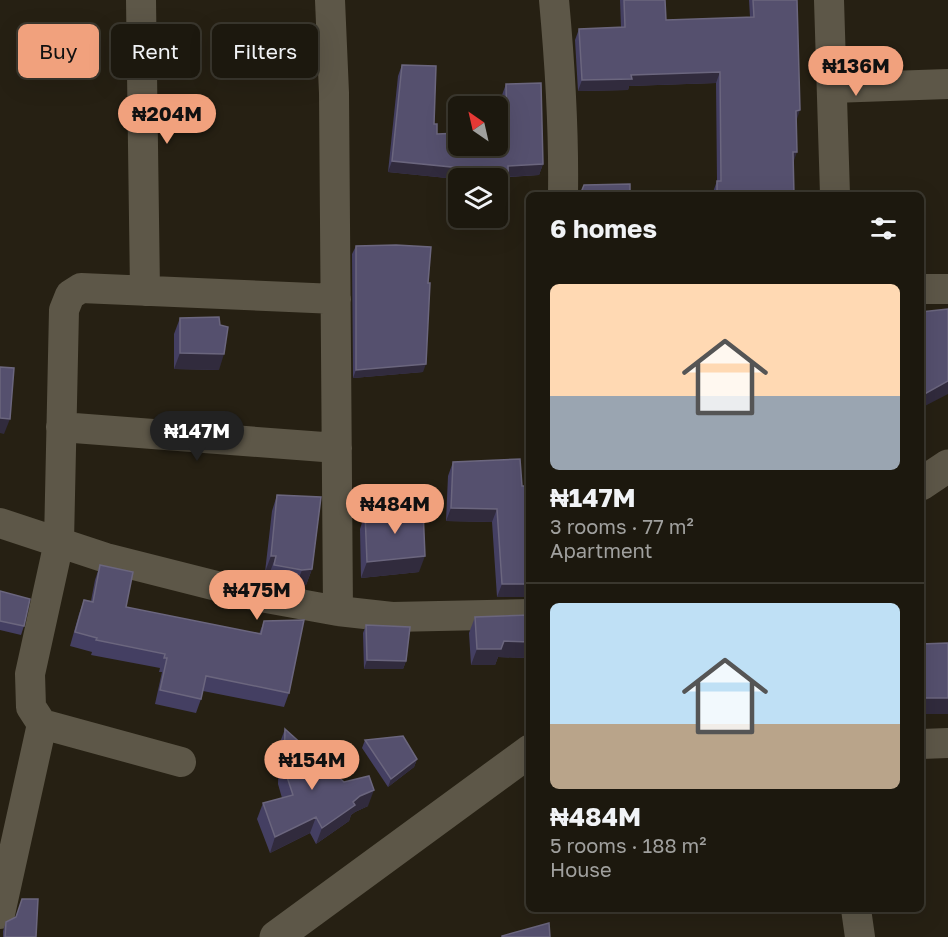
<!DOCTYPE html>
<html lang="en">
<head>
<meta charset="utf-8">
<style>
	:root { --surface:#1c180e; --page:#29251c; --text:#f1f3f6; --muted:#a0a09e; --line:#3a372e; --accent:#f1a17d }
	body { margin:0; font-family:"Golos Text",sans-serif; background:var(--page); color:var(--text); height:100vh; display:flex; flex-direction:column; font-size:22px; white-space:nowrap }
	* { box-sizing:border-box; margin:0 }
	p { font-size:20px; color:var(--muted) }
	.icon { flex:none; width:33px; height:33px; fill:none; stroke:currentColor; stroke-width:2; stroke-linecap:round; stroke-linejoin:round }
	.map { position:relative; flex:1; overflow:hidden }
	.drawer { position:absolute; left:526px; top:192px; width:398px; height:720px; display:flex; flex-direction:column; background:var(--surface); border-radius:9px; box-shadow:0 6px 24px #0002,0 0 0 2px var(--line) }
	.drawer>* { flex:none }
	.banner { position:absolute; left:18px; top:24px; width:418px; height:54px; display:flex; gap:12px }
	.needle { width:39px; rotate:326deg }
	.fabs { position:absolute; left:448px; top:96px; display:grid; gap:12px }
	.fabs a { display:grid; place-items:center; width:60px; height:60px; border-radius:9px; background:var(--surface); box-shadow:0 6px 24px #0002,0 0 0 2px var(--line); font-size:30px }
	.price { position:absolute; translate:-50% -51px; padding:0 14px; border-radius:21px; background:var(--accent); color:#111; font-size:20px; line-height:39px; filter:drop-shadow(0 2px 3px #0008) }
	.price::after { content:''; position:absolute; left:50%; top:36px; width:18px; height:14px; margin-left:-9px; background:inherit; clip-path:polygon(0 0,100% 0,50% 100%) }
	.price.active { background:#222; color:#fff }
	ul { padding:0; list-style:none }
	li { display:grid; align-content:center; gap:12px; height:318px; padding:0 24px }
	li+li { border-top:2px solid var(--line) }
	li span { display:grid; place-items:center; height:186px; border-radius:9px; color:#555 }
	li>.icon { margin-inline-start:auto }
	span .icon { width:108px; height:108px; fill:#fffc; stroke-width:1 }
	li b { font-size:26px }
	h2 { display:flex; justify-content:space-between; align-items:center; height:72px; padding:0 24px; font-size:26px }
	.tag { padding:0 21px; border-radius:9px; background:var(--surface); box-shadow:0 6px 24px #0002,0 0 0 2px var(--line); font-size:21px; line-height:54px }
	.tag.active { background:var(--accent); color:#111 }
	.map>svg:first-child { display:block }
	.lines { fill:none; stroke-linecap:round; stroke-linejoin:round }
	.minor { stroke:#5d5748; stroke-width:30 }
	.tertiary { stroke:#5d5748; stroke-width:33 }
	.wall { fill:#443f62 }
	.shaded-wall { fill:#312b3d }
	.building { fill:#55506e; stroke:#6b667e; stroke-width:1.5 }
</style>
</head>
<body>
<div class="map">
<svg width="948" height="937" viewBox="0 0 948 937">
	<rect width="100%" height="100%" fill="#262013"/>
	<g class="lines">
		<!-- minor -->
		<path class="minor" d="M141,0L145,291
			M330,0L334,93L338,611
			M554,0C560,65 564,130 563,195
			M829,0L835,195
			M832,88L948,84
			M921,289H948
			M61,427L337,448
			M0,523L106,558L256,596L338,611L392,617L530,614
			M921,744L948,743
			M181,762L42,724L31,707L30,674L59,542L64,310L70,295L81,288L336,299
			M856,909L860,937
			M0,914L42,724"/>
		<!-- tertiary -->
		<path class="tertiary" d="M921,484L948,466
			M276,937L530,751"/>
	</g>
	<!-- wall -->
	<path class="wall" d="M620,0H665L666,20L750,17L749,0H797L796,120L794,162V195H713V192L717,181L716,83L629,86L628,90L578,91L575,40L579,29L621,27Z
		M402,65L437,134L503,133L502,95L506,84L543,164L539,175L509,177V193L505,204L498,178H459V206H458L457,179L388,172L398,76Z
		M356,246L428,283L423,372L353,378L352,254Z
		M180,318L219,370L174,369V334Z
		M453,462L522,486L530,597H497L492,522L446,521L448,476Z
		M277,495L312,569L306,585L296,586L269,581L270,572H265L272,511Z
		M365,513L419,572L361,578L360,529Z
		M100,565L126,607L259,634L264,621L289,693L284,707L203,691L201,699L196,713L155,704L162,672H159L160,668L91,655L92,652L70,646L79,614L84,600L91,601L95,580Z
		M0,591L24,626L21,635L0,630Z
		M530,615V658L498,657L495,665H471L469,633L475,617Z
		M366,625L406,661L403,669H364L363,633Z
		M285,729L368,806L355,812L351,815L349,821L316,844L310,833L270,853L257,819L263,803L282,798L278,784L279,745Z
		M365,740L417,759L414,767L388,787L362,748Z
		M6,922L36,937H3V931Z"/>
	<!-- shaded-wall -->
	<path class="shaded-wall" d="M720,72L716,83L629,86L628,90L578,91L582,80L631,75Z
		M800,110L796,122V111Z
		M793,152H797L793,163Z
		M392,161L461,168L457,179L388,172Z
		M543,164L539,175L504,177L508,166Z
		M509,193L505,204H498V194Z
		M180,353L224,354L219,370L174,369Z
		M426,364L423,372L353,378L356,370Z
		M948,381V394L921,408V396Z
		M0,418L10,419L4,434L0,433Z
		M451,508L497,509L492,522L446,521Z
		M271,556H276L270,572H265Z
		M425,556L419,572L361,578L367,562Z
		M312,569L306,585L296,586L302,570Z
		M502,584H530V597H497Z
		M504,641L530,642V658L498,657L495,665H471L477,649Z
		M367,660L406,661L403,669H364Z
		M921,698H948V714H921Z
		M417,759L414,767L388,787L391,779Z
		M374,790L368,806L355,812L351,815L349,821L316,844L322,828L360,796Z
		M316,817L310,833L270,853L275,837Z"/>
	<!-- building -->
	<path class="building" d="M624,0H665L666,20L754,17L753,0H797L800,110L796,111L797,152H793L794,195H717V181H721L720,72L631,75L632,79L582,80L579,29L625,27Z
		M402,65L436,66L434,124H437V134L459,133V146H498V133L507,132L506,84L541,83L543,164L508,166L509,193L498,194V178H461V168L392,161Z
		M630,184V195H580L584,185Z
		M396,245L431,247L428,283H430L426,364L356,370V246Z
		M948,309V381L921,396V312Z
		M219,317L220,325L228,327L224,354L180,353V318Z
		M0,367L14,368L10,419L0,418Z
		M520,459L522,486H530V584H502L497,509L451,508L453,462Z
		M277,495L321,497L312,569L302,570L274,565L276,556H271Z
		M423,509L425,556L367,562L365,513Z
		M100,565L133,572L126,607L261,634L264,621L304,620L289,693L206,676L201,699L160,690L167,658H164L165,654L96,640L97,638L75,632L84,600L93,602Z
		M0,591L30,599L24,626L0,621Z
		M530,615V642L504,641L501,649H477L475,617Z
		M366,625L410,627L406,661L367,660Z
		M948,643V698H921V644Z
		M285,729L344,782L369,776L374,790L360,796L353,802L355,805L322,828L316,817L275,837L263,803L293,795L284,768Z
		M403,736L417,759L391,779L365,740Z
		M22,899H38L36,937H5L6,922L16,917Z
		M549,923L550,937H502V936Z"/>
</svg>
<div class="fabs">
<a><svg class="needle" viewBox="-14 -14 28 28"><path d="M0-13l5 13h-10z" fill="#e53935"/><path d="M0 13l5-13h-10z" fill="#a0a09e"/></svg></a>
<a><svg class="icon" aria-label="layers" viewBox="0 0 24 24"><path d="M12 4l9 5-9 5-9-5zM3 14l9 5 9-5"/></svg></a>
</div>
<b class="price" style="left:856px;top:97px">₦136M</b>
<b class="price" style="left:167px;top:145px">₦204M</b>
<b class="price active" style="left:197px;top:462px">₦147M</b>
<b class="price" style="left:395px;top:535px">₦484M</b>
<b class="price" style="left:257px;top:621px">₦475M</b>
<b class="price" style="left:312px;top:791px">₦154M</b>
<div class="banner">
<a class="tag active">Buy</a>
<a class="tag">Rent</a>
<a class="tag">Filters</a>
</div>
<section class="drawer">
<h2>6 homes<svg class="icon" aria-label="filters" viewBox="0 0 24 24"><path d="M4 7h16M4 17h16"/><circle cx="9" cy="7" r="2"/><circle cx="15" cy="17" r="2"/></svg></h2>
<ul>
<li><span style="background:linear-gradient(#ffd9b3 60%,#9aa5b1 0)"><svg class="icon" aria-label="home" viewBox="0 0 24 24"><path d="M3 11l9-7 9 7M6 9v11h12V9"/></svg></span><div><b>₦147M</b><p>3 rooms · 77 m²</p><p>Apartment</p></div></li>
<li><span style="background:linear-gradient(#bfe0f5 65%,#b9a48a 0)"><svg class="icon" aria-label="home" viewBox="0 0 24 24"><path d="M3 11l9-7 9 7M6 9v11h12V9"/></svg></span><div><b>₦484M</b><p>5 rooms · 188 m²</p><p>House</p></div></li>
</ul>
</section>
</div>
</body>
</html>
